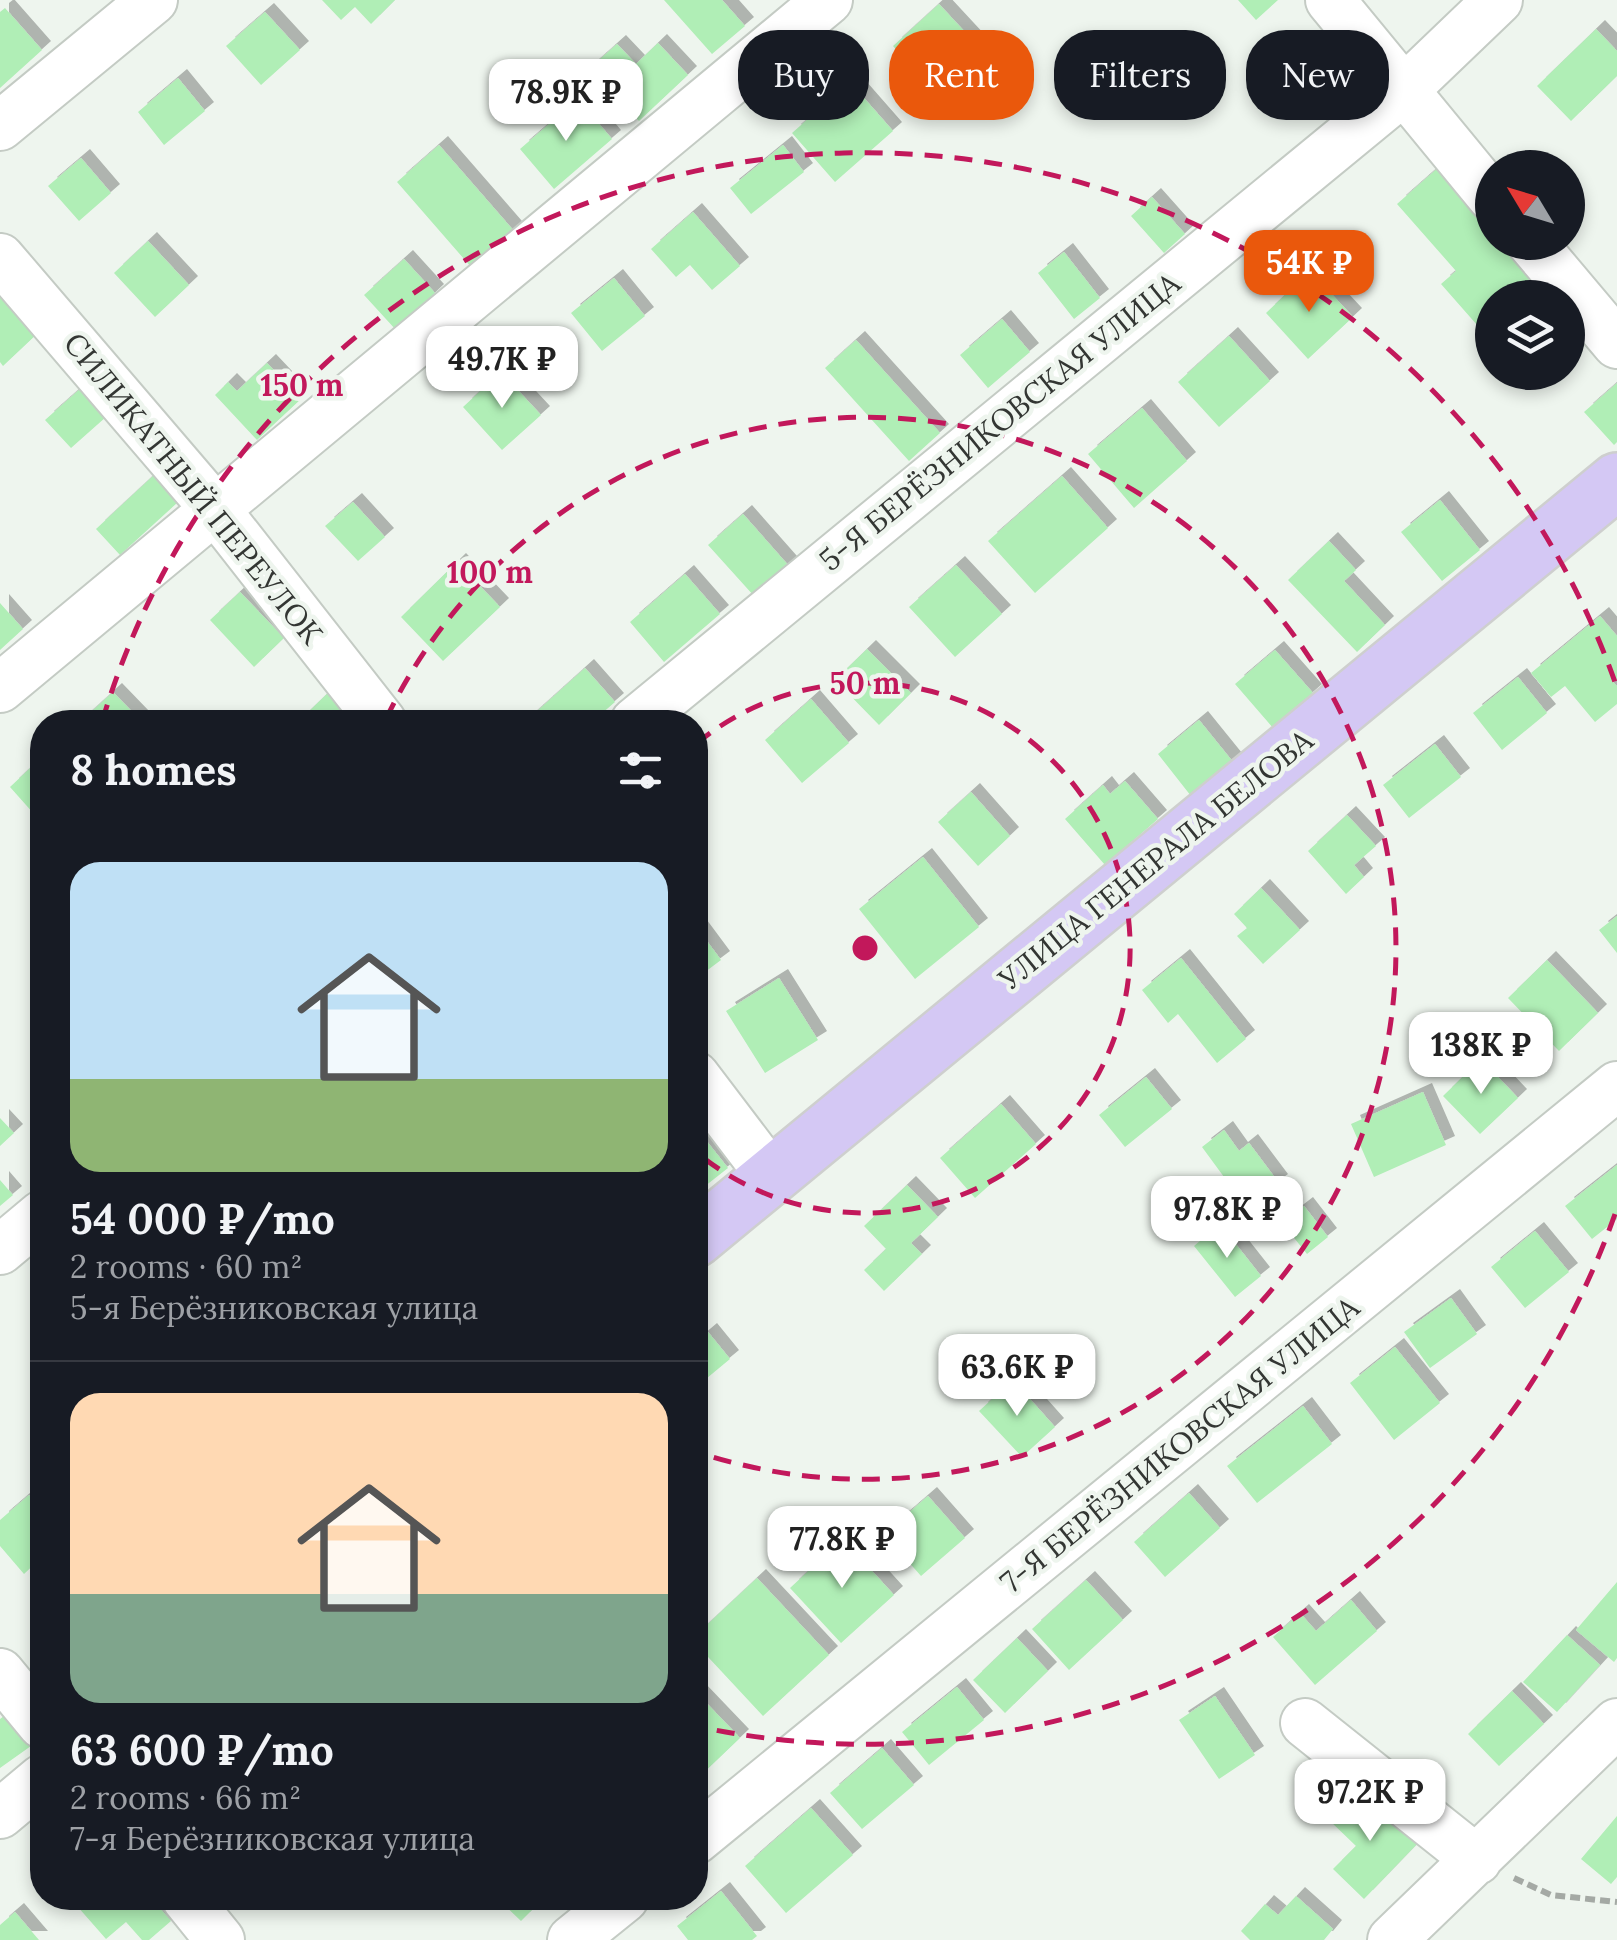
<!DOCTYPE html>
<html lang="en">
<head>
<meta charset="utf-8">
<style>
	:root { --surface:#171b24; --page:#242831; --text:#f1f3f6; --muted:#9ea1a6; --line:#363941; --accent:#ea580c }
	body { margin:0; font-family:Lora,serif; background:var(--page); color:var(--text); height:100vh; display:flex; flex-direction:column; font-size:38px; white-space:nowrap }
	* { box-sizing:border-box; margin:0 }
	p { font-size:32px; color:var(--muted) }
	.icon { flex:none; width:55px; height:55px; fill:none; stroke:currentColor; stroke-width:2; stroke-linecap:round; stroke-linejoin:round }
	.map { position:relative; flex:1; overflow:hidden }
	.details { position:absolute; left:30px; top:710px; width:678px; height:1200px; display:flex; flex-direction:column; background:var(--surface); border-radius:40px; box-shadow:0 5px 15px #0003 }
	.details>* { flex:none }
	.banner { position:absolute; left:738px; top:30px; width:728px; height:90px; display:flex; gap:20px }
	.needle { width:65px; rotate:308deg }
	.tools { position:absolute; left:1475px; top:150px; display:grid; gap:20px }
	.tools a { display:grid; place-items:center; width:110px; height:110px; border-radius:50%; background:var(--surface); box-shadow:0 5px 15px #0003; font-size:50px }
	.price { position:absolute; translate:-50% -85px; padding:0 22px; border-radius:20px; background:#fff; color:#222; font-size:32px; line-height:65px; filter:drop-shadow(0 2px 5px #0008) }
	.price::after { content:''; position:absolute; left:50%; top:60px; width:30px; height:22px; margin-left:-15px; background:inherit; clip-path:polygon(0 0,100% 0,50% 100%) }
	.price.active { background:var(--accent); color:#fff }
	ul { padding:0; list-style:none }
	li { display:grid; align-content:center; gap:20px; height:530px; padding:0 40px }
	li+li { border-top:2px solid var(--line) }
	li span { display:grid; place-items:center; height:310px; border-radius:30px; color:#555 }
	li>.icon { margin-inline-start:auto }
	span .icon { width:180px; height:180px; fill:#fffc; stroke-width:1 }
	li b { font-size:42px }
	h2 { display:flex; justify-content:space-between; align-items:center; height:120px; padding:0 40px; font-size:42px }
	.tag { padding:0 35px; border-radius:40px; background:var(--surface); box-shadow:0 5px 15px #0003; font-size:35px; line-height:90px }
	.tag.active { background:var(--accent); color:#fff }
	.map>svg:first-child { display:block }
	.building { fill:#b0eeb6; filter:url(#shadow) }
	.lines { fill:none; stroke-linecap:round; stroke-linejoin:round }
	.minor-casing { stroke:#c4cbc4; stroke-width:52 }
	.major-casing { stroke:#cecfce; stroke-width:60 }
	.path { stroke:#a4a9a4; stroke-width:6; stroke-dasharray:10 5; stroke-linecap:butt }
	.minor { stroke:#fff; stroke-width:48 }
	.major { stroke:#d4c8f4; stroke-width:55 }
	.ring { fill:none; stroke:#c2185b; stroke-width:5; stroke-dasharray:18 12 }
	.labels { text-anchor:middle; stroke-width:9; stroke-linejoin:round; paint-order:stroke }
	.street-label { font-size:30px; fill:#333633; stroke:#eef5ee }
	.centre { fill:#c2185b; stroke:#eef5ee; stroke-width:5 }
	.ring-label { font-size:30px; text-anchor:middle; font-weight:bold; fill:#c2185b; stroke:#eef5ee; stroke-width:9; stroke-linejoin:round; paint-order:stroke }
</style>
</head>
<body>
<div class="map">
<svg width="1617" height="1940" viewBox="0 0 1617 1940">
	<defs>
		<filter id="shadow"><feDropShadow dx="9" dy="-9" stdDeviation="0" flood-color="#0004"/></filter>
	</defs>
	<rect width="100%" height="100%" fill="#eef5ee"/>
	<!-- building -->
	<path class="building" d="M322,0H395L371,24L355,7L341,20Z
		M664,0H722L745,26L712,54Z
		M1238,0H1278L1256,20Z
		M939,4L977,45L951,69L967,87L947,105L893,46Z
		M5,8L42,50L0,88V12Z
		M265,12L300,50L261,85L226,46Z
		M1596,29L1617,51V76L1571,121L1537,86Z
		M658,43L688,75L639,121L589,69L617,44L636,64Z
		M1344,45L1369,74L1327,110L1302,81Z
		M178,78L205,111L164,145L138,112Z
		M850,82L893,131L835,182L792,133Z
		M578,99L612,139L554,189L520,149Z
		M439,145L513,230L471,267L397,182Z
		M783,145L804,172L751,214L730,188Z
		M81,158L111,193L79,221L48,186Z
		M1439,167L1492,227V242H1506L1550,292L1544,298H1492V342L1441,284L1456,271L1397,204Z
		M1152,197L1185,234L1164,253L1131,216Z
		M693,212L740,266L712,290L690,265L676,277L651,249Z
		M148,241L189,285L155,317L114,273Z
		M1064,252L1100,298L1074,319L1038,273Z
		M404,259L435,293L396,330L364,295Z
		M1310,271L1353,317L1308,359L1266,313Z
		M614,278L645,316L602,351L571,313Z
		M0,292L39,332L3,366L0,362Z
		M1002,319L1030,352L988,388L960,355Z
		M1229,336L1270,381L1219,427L1178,382Z
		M856,340L940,433L909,461L825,368Z
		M267,363L301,399L257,440L215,395L228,382L237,391Z
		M501,372L541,415L502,450L463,407Z
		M1617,383V442L1614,445L1584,412Z
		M80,389L106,417L71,448L45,420Z
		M1142,408L1187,461L1134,508L1088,454Z
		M153,476L177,503L120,555L96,529Z
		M1062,476L1108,528L1035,593L988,541Z
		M1440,500L1480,550L1442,581L1401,532Z
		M353,502L385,537L358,561L325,526Z
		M743,514L788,565L754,596L708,545Z
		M1329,541L1356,570L1344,581L1385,625L1357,652L1288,580Z
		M457,562L500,607L443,661L401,617Z
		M956,565L1002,614L955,657L909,607Z
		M685,574L720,614L664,662L630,622Z
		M240,592L284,638L254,667L210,620Z
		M0,603L23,629L0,650Z
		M1600,616L1617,636V679L1613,682L1617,686V704L1595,722L1565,686L1551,697L1531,673Z
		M867,649L911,693L879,725L835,680Z
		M1275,650L1313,693L1273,728L1235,684Z
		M585,668L615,702L592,722H525Z
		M1518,677L1547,713L1502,750L1473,713Z
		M331,690L361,722H304L301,719Z
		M113,692L142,722H80Z
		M811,699L849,743L802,783L765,740Z
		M1199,720L1233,762L1191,796L1158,754Z
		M1435,744L1461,777L1409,818L1383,785Z
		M42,757V823L10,787Z
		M1125,781L1158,819L1105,865L1065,819L1103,785L1110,794Z
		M971,792L1010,836L978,866L938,822Z
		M1347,815L1376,846L1354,865L1364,877L1346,894L1308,851Z
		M923,857L979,927L915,979L859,909Z
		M1261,888L1300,930L1263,964L1237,936L1247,928L1234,914Z
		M1617,916V953L1599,930Z
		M695,925L721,960L697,978L695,976Z
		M1181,958L1246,1039L1217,1063L1178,1014L1168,1023L1142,990Z
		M1547,960L1598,1013L1559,1051L1508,998Z
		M779,978L818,1040L765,1073L726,1011Z
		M1481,1059L1518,1098L1480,1134L1443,1096Z
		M1146,1077L1172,1109L1125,1147L1099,1115Z
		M1423,1092L1446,1145L1374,1177L1351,1124Z
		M1001,1104L1036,1144L975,1198L940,1158Z
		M0,1118L14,1133L0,1146Z
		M1224,1130L1239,1151L1249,1143L1279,1183L1246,1207L1202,1147Z
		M701,1134L728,1168L695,1194V1139Z
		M1617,1165V1219L1592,1239L1565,1206Z
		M0,1180L13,1195L0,1206Z
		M907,1185L938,1217L911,1243L922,1254L884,1291L864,1270L886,1249L864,1226Z
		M1304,1206L1328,1237L1307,1254L1282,1223Z
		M1220,1224L1261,1276L1235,1297L1194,1246Z
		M1535,1231L1569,1272L1525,1308L1491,1267Z
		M1451,1298L1477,1334L1430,1368L1404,1332Z
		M708,1332L730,1359L695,1388V1343Z
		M1395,1347L1440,1403L1394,1440L1350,1383Z
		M1013,1380L1055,1427L1022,1457L979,1411Z
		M1303,1406L1332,1444L1257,1503L1227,1466Z
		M1189,1493L1220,1528L1165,1577L1134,1542Z
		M29,1495L42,1510V1557L24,1574L0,1546V1520Z
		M928,1496L965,1538L921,1576L884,1534Z
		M843,1539L894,1595L841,1643L790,1588Z
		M757,1578L829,1655L763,1716L695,1643V1636Z
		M1086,1580L1123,1620L1069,1670L1032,1629Z
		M1617,1582V1658L1614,1662L1576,1630Z
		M1351,1600L1377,1631L1315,1685L1273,1637L1300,1613L1316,1631Z
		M1567,1635L1600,1665L1557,1712L1523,1682Z
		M1017,1638L1048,1671L1005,1713L973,1680Z
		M957,1687L984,1720L929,1765L902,1732Z
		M695,1691L740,1738L695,1781Z
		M1512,1691L1544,1724L1499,1766L1468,1734Z
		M1215,1696L1255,1755L1219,1779L1179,1720Z
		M8,1713L31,1746L0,1768V1719Z
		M882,1748L914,1785L862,1829L830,1793Z
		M1362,1789L1418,1843L1364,1899L1333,1869L1356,1846L1330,1821Z
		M811,1808L853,1855L786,1913L745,1866Z
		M1617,1816V1877L1611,1884L1581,1859Z
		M721,1891L757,1936L752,1940H688L677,1926Z
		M1296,1896L1333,1929L1324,1940H1250L1241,1931L1265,1904L1278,1915Z
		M70,1898H151L171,1921L149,1940H142L126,1922L106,1939Z
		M497,1898H544L521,1921Z
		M15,1912L39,1940H0V1925Z"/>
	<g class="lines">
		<defs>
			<path id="minor" d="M1330,0L1492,197
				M0,126L153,0
				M1531,242L1617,344
				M0,258L215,509L382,722
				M0,688L828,0
				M635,722L1403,91L1498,0
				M695,1076L771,1176
				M0,1250L42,1215
				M0,1673L42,1724
				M1305,1723L1477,1860
				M0,1814L42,1779
				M695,1840L1617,1086
				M186,1898L220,1940
				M572,1940L624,1898
				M1392,1940L1617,1723"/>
			<path id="major" d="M695,1239L1617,481"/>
		</defs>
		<!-- minor casing -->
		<use href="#minor" class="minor-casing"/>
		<!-- major casing -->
		<use href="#major" class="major-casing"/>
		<!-- path -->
		<path class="path" d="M1514,1878L1551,1895L1617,1902"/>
		<!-- minor -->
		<use href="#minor" class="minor"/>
		<!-- major -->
		<use href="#major" class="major"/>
	</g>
	<!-- distance rings -->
	<g class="ring">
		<path d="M696 744A265 265 0 1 1 696 1152"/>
		<path d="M386 719A531 531 0 1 1 697 1452"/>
		<path d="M1615 1214A796 796 0 0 1 700 1727M102 722A796 796 0 0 1 1615 682"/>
	</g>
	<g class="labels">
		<!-- street labels -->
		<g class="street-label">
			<text transform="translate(1000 422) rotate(-39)" y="10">5-Я БЕРЁЗНИКОВСКАЯ УЛИЦА</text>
			<text transform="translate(193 489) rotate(51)" y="10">СИЛИКАТНЫЙ ПЕРЕУЛОК</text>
			<text transform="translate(1156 860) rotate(-39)" y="10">УЛИЦА ГЕНЕРАЛА БЕЛОВА</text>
			<text transform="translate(1180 1445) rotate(-39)" y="10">7-Я БЕРЁЗНИКОВСКАЯ УЛИЦА</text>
		</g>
	</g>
	<circle cx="865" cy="948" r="15" class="centre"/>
	<g class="ring-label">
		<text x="302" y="396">150 m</text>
		<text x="490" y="583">100 m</text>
		<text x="865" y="694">50 m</text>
	</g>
</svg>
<div class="tools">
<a><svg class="needle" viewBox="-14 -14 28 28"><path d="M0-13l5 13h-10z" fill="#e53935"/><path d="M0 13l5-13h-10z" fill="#9ea1a6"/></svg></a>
<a><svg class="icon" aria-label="layers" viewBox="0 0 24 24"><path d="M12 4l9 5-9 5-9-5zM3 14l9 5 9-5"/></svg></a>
</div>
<b class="price" style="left:566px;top:144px">78.9K ₽</b>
<b class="price active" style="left:1309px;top:315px">54K ₽</b>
<b class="price" style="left:502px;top:411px">49.7K ₽</b>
<b class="price" style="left:1481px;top:1097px">138K ₽</b>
<b class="price" style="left:1227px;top:1261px">97.8K ₽</b>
<b class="price" style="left:1017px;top:1419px">63.6K ₽</b>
<b class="price" style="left:842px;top:1591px">77.8K ₽</b>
<b class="price" style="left:1370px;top:1844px">97.2K ₽</b>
<div class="banner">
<a class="tag">Buy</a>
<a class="tag active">Rent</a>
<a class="tag">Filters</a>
<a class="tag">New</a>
</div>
<section class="details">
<h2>8 homes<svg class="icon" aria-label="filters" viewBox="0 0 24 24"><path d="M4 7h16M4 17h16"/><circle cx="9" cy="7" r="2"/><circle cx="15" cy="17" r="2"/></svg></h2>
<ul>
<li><span style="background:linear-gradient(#bfe0f5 70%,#8fb573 0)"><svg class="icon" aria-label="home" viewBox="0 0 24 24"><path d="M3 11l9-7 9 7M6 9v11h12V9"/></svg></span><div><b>54 000 ₽/mo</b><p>2 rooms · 60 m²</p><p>5-я Берёзниковская улица</p></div></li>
<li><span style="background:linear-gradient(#ffd9b3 65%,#7fa58c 0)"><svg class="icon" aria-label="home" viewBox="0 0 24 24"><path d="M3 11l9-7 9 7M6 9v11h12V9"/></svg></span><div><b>63 600 ₽/mo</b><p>2 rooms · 66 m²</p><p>7-я Берёзниковская улица</p></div></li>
</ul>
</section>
</div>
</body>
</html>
